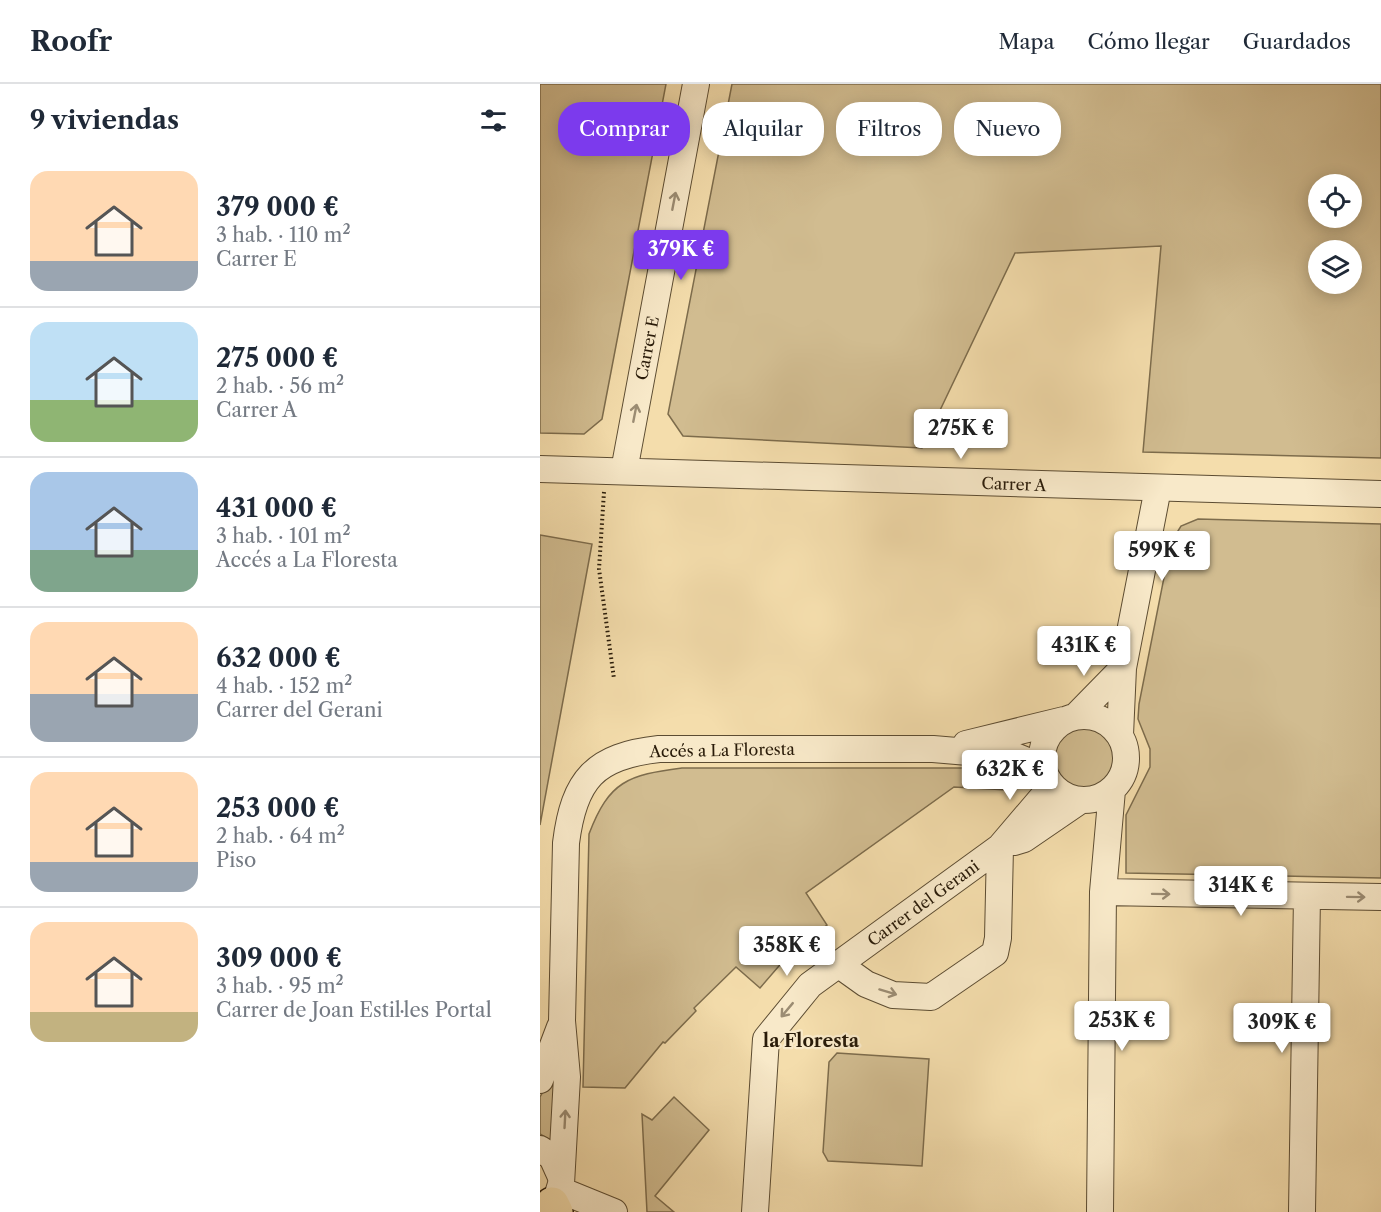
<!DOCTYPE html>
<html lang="es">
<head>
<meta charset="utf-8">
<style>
	:root { --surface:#fff; --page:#f6f6f7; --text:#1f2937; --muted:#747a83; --line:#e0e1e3; --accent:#7c3aed }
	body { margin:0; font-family:"Libre Caslon Text",serif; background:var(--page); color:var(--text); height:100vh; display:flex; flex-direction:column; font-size:22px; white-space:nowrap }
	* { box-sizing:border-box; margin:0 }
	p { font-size:20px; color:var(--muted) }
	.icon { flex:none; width:33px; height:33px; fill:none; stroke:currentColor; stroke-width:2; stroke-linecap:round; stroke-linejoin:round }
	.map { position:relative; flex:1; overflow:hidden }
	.sheet { display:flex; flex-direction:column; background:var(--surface); width:540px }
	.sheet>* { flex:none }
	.top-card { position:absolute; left:18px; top:18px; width:570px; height:54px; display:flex; gap:12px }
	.controls { position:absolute; left:768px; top:90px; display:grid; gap:12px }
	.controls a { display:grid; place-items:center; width:54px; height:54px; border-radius:50%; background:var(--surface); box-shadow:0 3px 15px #0003; font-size:30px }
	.price { position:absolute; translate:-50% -51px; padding:0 14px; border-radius:6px; background:#fff; color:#222; font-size:20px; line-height:39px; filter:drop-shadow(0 2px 3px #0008) }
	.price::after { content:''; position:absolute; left:50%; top:36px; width:18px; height:14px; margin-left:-9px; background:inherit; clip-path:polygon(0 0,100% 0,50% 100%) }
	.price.on { background:var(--accent); color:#fff }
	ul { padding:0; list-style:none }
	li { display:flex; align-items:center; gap:18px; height:150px; padding:0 30px }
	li+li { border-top:2px solid var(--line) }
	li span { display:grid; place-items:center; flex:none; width:168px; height:120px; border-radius:18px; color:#555 }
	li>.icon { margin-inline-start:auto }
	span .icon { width:72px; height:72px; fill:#fffc; stroke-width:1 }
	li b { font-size:26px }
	h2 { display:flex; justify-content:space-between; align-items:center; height:72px; padding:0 30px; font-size:26px }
	.tag { padding:0 21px; border-radius:24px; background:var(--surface); box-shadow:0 3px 15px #0003; font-size:21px; line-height:54px }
	.tag.on { background:var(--accent); color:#fff }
	header { display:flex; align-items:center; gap:36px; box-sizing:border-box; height:84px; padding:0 30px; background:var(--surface); border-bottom:2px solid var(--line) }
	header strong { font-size:28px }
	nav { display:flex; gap:33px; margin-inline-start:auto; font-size:21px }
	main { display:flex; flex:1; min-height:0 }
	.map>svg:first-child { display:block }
	.green { fill:#d1bc90; stroke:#7d6c4c; stroke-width:1.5; fill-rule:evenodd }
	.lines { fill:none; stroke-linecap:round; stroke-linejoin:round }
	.minor-casing { stroke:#5c4c32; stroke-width:28 }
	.highway-casing { stroke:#291b09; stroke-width:36 }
	.path { stroke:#291b09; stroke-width:4; stroke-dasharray:1.5 3; stroke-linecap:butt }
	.minor { stroke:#f8e9c9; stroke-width:26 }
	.highway { stroke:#f4ddac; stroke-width:33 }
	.oneway { stroke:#9b8c73 }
	.labels { text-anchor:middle; stroke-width:4.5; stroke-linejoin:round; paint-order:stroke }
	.street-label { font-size:16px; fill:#291b09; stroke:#f8e9c9 }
	.neighbourhood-label { font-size:18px; font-weight:bold; fill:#291b09; stroke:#f8e9c9 }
</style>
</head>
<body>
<header>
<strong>Roofr</strong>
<nav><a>Mapa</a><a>Cómo llegar</a><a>Guardados</a></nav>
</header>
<main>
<section class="sheet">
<h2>9 viviendas<svg class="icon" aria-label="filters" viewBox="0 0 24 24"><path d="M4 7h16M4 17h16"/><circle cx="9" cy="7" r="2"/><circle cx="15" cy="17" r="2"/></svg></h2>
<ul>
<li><span style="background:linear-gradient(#ffd9b3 75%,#9aa5b1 0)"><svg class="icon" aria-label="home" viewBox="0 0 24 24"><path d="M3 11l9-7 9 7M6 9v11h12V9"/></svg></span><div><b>379 000 €</b><p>3 hab. · 110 m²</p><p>Carrer E</p></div></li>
<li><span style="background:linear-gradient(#bfe0f5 65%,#8fb573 0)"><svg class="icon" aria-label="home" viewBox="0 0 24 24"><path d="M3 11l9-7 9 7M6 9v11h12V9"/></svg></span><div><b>275 000 €</b><p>2 hab. · 56 m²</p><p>Carrer A</p></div></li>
<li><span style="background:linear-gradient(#a9c7e8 65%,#7fa58c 0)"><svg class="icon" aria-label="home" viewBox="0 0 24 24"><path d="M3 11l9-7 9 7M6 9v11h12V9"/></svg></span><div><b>431 000 €</b><p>3 hab. · 101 m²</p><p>Accés a La Floresta</p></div></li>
<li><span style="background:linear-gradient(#ffd9b3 60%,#9aa5b1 0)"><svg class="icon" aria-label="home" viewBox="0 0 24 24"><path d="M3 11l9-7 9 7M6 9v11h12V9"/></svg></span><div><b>632 000 €</b><p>4 hab. · 152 m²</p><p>Carrer del Gerani</p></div></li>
<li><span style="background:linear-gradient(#ffd9b3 75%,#9aa5b1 0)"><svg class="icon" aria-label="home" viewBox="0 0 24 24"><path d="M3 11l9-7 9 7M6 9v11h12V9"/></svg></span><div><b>253 000 €</b><p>2 hab. · 64 m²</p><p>Piso</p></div></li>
<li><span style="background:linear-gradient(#ffd9b3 75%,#c2b280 0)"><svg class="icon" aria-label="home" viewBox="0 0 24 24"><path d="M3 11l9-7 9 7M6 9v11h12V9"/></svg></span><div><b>309 000 €</b><p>3 hab. · 95 m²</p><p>Carrer de Joan Estil·les Portal</p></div></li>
</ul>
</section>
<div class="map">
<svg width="841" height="1128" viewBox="0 0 841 1128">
	<rect width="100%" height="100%" fill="#f4ddac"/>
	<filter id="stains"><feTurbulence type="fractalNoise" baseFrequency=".00333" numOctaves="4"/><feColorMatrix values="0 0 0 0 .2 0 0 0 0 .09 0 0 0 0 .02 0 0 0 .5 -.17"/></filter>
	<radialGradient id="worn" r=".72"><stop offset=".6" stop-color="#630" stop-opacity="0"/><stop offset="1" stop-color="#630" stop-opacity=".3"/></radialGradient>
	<!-- green -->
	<path class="green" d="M0,0H126L62,335L44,350L0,349Z
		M192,0H841V374L603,368L621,162L475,169L382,364L143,352L128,330ZM778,100H812V134H778ZM778,166H812V200H778Z
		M658,435L841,440V794L586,789V731L610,683V665L598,635L599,620L631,458L641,442Z
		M0,451L52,460L0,741Z
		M513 673a31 31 0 1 1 62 0a31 31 0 1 1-62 0Z
		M142,684H428L461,695L467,706L414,703L266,809L287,841L251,868L220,904L196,883L154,924L156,927L125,959L123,958L85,1004L43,1003L49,750C69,697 88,691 142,684Z
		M297,969L389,975L382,1082L288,1077L283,1068L289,978Z
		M16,985V1060L0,1050V1013Z
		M134,1013L169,1046L115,1112L134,1128H107L102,1030L112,1036Z"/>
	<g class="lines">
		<defs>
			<path id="minor" d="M0,385L841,410
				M84,387L156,0
				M502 674a42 42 0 1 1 84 0a42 42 0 1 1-84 0Z
				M536,632L583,584
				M580,651L583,584L618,404
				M426,660L524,636
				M474,758L484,755L541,716
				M563,808L841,813
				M298,880L326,900L353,911L391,913L455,869L458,854L460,763
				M0,996L20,943
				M0,1065L12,1073L21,1093
				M20,1106L74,1128
				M0,1127L17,1113L21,1100L27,993L22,937L26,759C34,695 55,672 119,665H393L475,672L502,683
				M215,1128L226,955L270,901L460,763L512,702
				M560,1128L563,808L572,706
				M762,1128L767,812"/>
			<path id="highway" d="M12,1120L16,1128"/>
		</defs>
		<!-- minor casing -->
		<use href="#minor" class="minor-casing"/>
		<!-- highway casing -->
		<use href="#highway" class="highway-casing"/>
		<!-- path -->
		<path class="path" d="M64,408L59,485L74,595"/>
		<!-- minor -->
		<use href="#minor" class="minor"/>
		<!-- highway -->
		<use href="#highway" class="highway"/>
	</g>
	<!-- one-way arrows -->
	<defs><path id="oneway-shaft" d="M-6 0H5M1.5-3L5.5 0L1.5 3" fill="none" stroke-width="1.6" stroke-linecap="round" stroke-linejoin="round" transform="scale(1.5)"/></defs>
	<g class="oneway">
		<use href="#oneway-shaft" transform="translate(134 117) rotate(-79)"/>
		<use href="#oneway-shaft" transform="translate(95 329) rotate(-79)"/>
		<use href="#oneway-shaft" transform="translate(621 810) rotate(1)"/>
		<use href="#oneway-shaft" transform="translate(816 813) rotate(1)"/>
		<use href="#oneway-shaft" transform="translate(348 908) rotate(17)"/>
		<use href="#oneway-shaft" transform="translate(247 926) rotate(130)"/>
		<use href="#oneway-shaft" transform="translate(25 1035) rotate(-87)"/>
	</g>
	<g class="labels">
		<!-- street labels -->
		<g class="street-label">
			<text transform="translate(107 264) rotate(-79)" y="6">Carrer E</text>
			<text transform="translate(474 400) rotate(2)" y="6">Carrer A</text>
			<text transform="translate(182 666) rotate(-1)" y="6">Accés a La Floresta</text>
			<text transform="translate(383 819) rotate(-36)" y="6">Carrer del Gerani</text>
		</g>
		<!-- neighbourhood labels -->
		<g class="neighbourhood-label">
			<text x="271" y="963">la Floresta</text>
		</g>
	</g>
	<rect width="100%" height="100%" filter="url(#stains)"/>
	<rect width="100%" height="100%" fill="url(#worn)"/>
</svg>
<div class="controls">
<a><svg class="icon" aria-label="locate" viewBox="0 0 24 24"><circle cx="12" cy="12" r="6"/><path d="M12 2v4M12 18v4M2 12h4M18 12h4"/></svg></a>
<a><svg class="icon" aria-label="layers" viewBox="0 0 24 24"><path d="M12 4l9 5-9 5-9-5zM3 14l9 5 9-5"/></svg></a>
</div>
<b class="price on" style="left:141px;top:197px">379K €</b>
<b class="price" style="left:421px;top:376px">275K €</b>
<b class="price" style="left:622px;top:498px">599K €</b>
<b class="price" style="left:544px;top:593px">431K €</b>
<b class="price" style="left:470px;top:717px">632K €</b>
<b class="price" style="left:701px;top:833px">314K €</b>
<b class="price" style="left:247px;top:893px">358K €</b>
<b class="price" style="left:582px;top:968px">253K €</b>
<b class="price" style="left:742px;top:970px">309K €</b>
<div class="top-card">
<a class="tag on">Comprar</a>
<a class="tag">Alquilar</a>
<a class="tag">Filtros</a>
<a class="tag">Nuevo</a>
</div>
</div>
</main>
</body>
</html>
